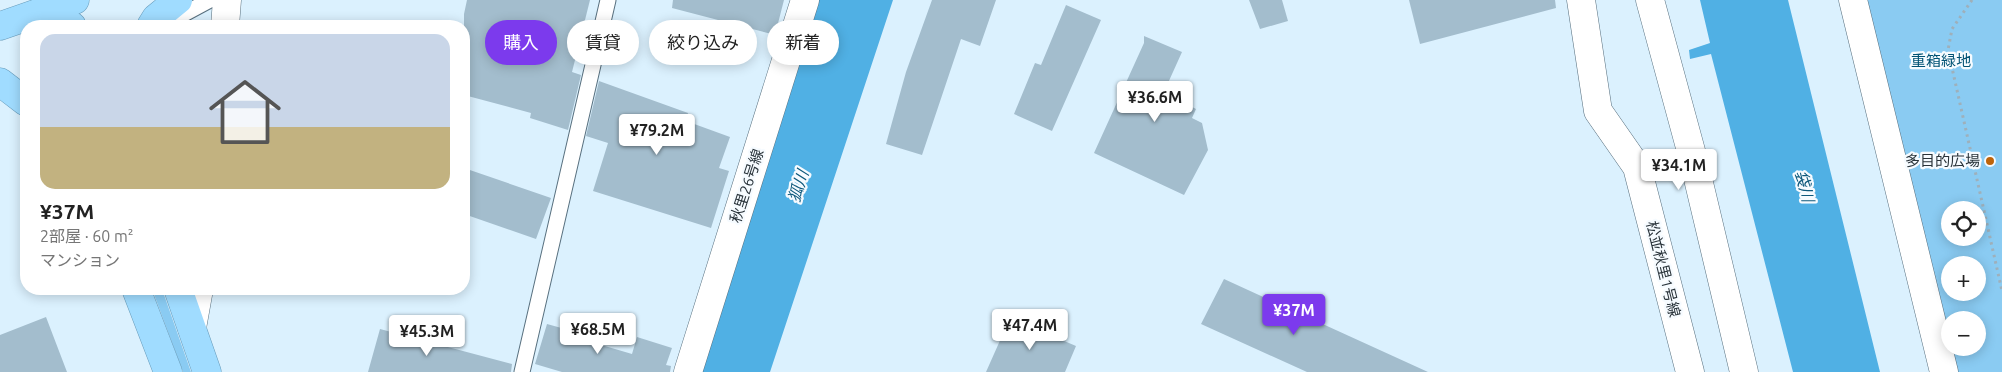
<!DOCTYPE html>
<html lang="ja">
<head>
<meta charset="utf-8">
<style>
	:root { --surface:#fff; --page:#f2f2f2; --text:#222; --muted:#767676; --line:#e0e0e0; --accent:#7c3aed }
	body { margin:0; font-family:Ubuntu,"Noto Sans JP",sans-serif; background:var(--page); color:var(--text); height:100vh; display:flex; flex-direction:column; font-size:19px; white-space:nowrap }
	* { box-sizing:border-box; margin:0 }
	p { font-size:16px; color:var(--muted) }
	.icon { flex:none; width:28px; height:28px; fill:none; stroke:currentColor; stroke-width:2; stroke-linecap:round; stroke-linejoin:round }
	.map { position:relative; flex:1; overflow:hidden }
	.details { position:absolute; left:20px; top:20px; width:450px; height:275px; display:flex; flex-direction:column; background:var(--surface); border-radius:20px; box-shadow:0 2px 12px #0003 }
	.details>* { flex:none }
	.hud { position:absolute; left:485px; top:20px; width:475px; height:45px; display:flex; gap:10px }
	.controls { position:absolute; left:1941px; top:201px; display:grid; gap:10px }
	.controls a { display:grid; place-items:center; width:45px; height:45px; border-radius:50%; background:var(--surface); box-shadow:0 2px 12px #0003; font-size:25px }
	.price { position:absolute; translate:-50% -42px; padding:0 11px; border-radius:5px; background:#fff; color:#222; font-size:16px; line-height:32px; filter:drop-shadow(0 1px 2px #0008) }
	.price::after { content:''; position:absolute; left:50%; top:30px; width:15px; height:11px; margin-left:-8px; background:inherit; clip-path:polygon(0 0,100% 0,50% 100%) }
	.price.on { background:var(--accent); color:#fff }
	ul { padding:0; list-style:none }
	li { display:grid; align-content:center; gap:10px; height:265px; padding:0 20px }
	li+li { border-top:1px solid var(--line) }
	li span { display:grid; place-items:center; height:155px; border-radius:15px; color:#555 }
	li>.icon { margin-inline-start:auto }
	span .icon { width:90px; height:90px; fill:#fffc; stroke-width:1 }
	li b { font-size:21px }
	.chip { padding:0 18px; border-radius:22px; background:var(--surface); box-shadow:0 2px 12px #0003; font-size:18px; line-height:45px }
	.chip.on { background:var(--accent); color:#fff }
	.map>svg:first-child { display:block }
	.green { fill:#8acbf2; fill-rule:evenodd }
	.water { fill:#50b0e4 }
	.building { fill:#a3bdcd }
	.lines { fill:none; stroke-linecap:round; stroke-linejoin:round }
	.service-casing { stroke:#58707f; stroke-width:17 }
	.minor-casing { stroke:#58707f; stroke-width:29 }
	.trunk-casing { stroke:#679bba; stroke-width:29 }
	.path { stroke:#9eb0bb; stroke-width:3; stroke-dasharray:2.5 4; stroke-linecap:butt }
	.service { stroke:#fff; stroke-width:15 }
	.minor { stroke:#fff; stroke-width:28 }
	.trunk { stroke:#a0dcff; stroke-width:28 }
	.poi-dot { fill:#be640a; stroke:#f6fbff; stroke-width:2 }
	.labels { text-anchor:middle; stroke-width:4.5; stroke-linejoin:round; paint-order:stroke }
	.park-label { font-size:15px; fill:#005274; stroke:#f6fbff }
	.poi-label { font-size:15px; fill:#29333a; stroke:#f6fbff; text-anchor:end }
	.street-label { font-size:15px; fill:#29333a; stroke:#f6fbff }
	.water-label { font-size:16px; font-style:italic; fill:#0e597c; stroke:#f6fbff }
</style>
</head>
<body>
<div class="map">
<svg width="2002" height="372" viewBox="0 0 2002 372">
	<rect width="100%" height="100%" fill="#dbf1fe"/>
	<!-- green -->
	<path class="green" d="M1862,0H2002V372H1953ZM1950,210H1978V238H1950ZM1950,265H1978V292H1950ZM1950,320H1978V348H1950Z
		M152,289H162L191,372H183Z"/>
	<!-- water -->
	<path class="water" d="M819,0H893L770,372H700Z
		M1700,0H1788L1880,372H1793L1711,54L1690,59L1689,50L1710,43Z"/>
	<!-- building -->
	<path class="building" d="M467,0H590L572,72L581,75L568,130L530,118L531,113L464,95V14Z
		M673,0H784L775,35L672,8Z
		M932,0H996L980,46L961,39L922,155L886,144L906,72Z
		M1249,0H1282L1288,21L1260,29Z
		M1409,0H1555L1556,8L1420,44Z
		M1066,5L1101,20L1052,131L1014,114L1035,63L1041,65Z
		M1144,36L1182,52L1168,83L1185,90L1179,100L1196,109L1192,118L1202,123L1208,150L1184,195L1094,153L1144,43Z
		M599,81L688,113L686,121L730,137L719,168L729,171L711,228L593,191L608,143L586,136Z
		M464,168L551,198L536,239L464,214Z
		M1224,279L1428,372H1307L1201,324Z
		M46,317L67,372H0V335Z
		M1010,318L1076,346L1065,372H986Z
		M547,324L583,334L581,339L632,354L637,337L672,348L666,365L671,366L670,372H562L535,364Z
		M380,329L512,364L511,372H368Z"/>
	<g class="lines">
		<defs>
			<path id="service" d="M173,26L184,14L210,0
				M522,372L608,0"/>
			<path id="minor" d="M1581,0L1598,111L1637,167L1690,372
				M1650,0L1694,162L1744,372
				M1853,0L1944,372
				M225,26L227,0
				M192,328L199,289
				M688,372L805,0"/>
			<path id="trunk" d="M50,8L72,26
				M0,26L75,0
				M151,26L156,18L178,0
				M0,82L26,102
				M136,289L168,372
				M178,289L207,372"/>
		</defs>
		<!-- service casing -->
		<use href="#service" class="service-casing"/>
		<!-- minor casing -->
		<use href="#minor" class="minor-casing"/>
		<!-- trunk casing -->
		<use href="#trunk" class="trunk-casing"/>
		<!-- path -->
		<path class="path" d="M1972,0L1952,29L1948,50L2002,291"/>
		<!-- service -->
		<use href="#service" class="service"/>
		<!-- minor -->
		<use href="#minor" class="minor"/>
		<!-- trunk -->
		<use href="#trunk" class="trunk"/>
	</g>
	<!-- markers -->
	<circle class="poi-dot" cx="1990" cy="161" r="5"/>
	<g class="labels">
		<!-- park labels -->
		<g class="park-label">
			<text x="1941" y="66">重箱緑地</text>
		</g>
		<!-- poi labels -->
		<g class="poi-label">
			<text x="1980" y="166">多目的広場</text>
		</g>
		<!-- street labels -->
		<g class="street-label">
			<text transform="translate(747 186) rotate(-72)" y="5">秋里26号線</text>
			<text transform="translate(1663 269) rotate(76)" y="5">松並秋里1号線</text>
		</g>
		<!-- water labels -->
		<g class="water-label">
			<text transform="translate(798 186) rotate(-72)" y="6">狐川</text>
			<text transform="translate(1805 186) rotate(76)" y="6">袋川</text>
		</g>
	</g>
</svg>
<div class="controls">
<a><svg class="icon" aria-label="locate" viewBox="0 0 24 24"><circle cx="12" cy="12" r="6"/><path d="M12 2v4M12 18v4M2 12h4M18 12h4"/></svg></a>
<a>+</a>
<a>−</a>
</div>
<b class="price" style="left:1155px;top:123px">¥36.6M</b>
<b class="price" style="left:657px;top:156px">¥79.2M</b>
<b class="price" style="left:1679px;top:191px">¥34.1M</b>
<b class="price on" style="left:1294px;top:336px">¥37M</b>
<b class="price" style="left:1030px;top:351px">¥47.4M</b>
<b class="price" style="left:598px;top:355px">¥68.5M</b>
<b class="price" style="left:427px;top:357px">¥45.3M</b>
<div class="hud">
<a class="chip on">購入</a>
<a class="chip">賃貸</a>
<a class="chip">絞り込み</a>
<a class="chip">新着</a>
</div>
<section class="details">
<ul>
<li><span style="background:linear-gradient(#c9d6e8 60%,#c2b280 0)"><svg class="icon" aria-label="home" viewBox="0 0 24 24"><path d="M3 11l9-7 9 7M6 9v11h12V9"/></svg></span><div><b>¥37M</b><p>2部屋 · 60 m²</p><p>マンション</p></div></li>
</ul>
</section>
</div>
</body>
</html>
